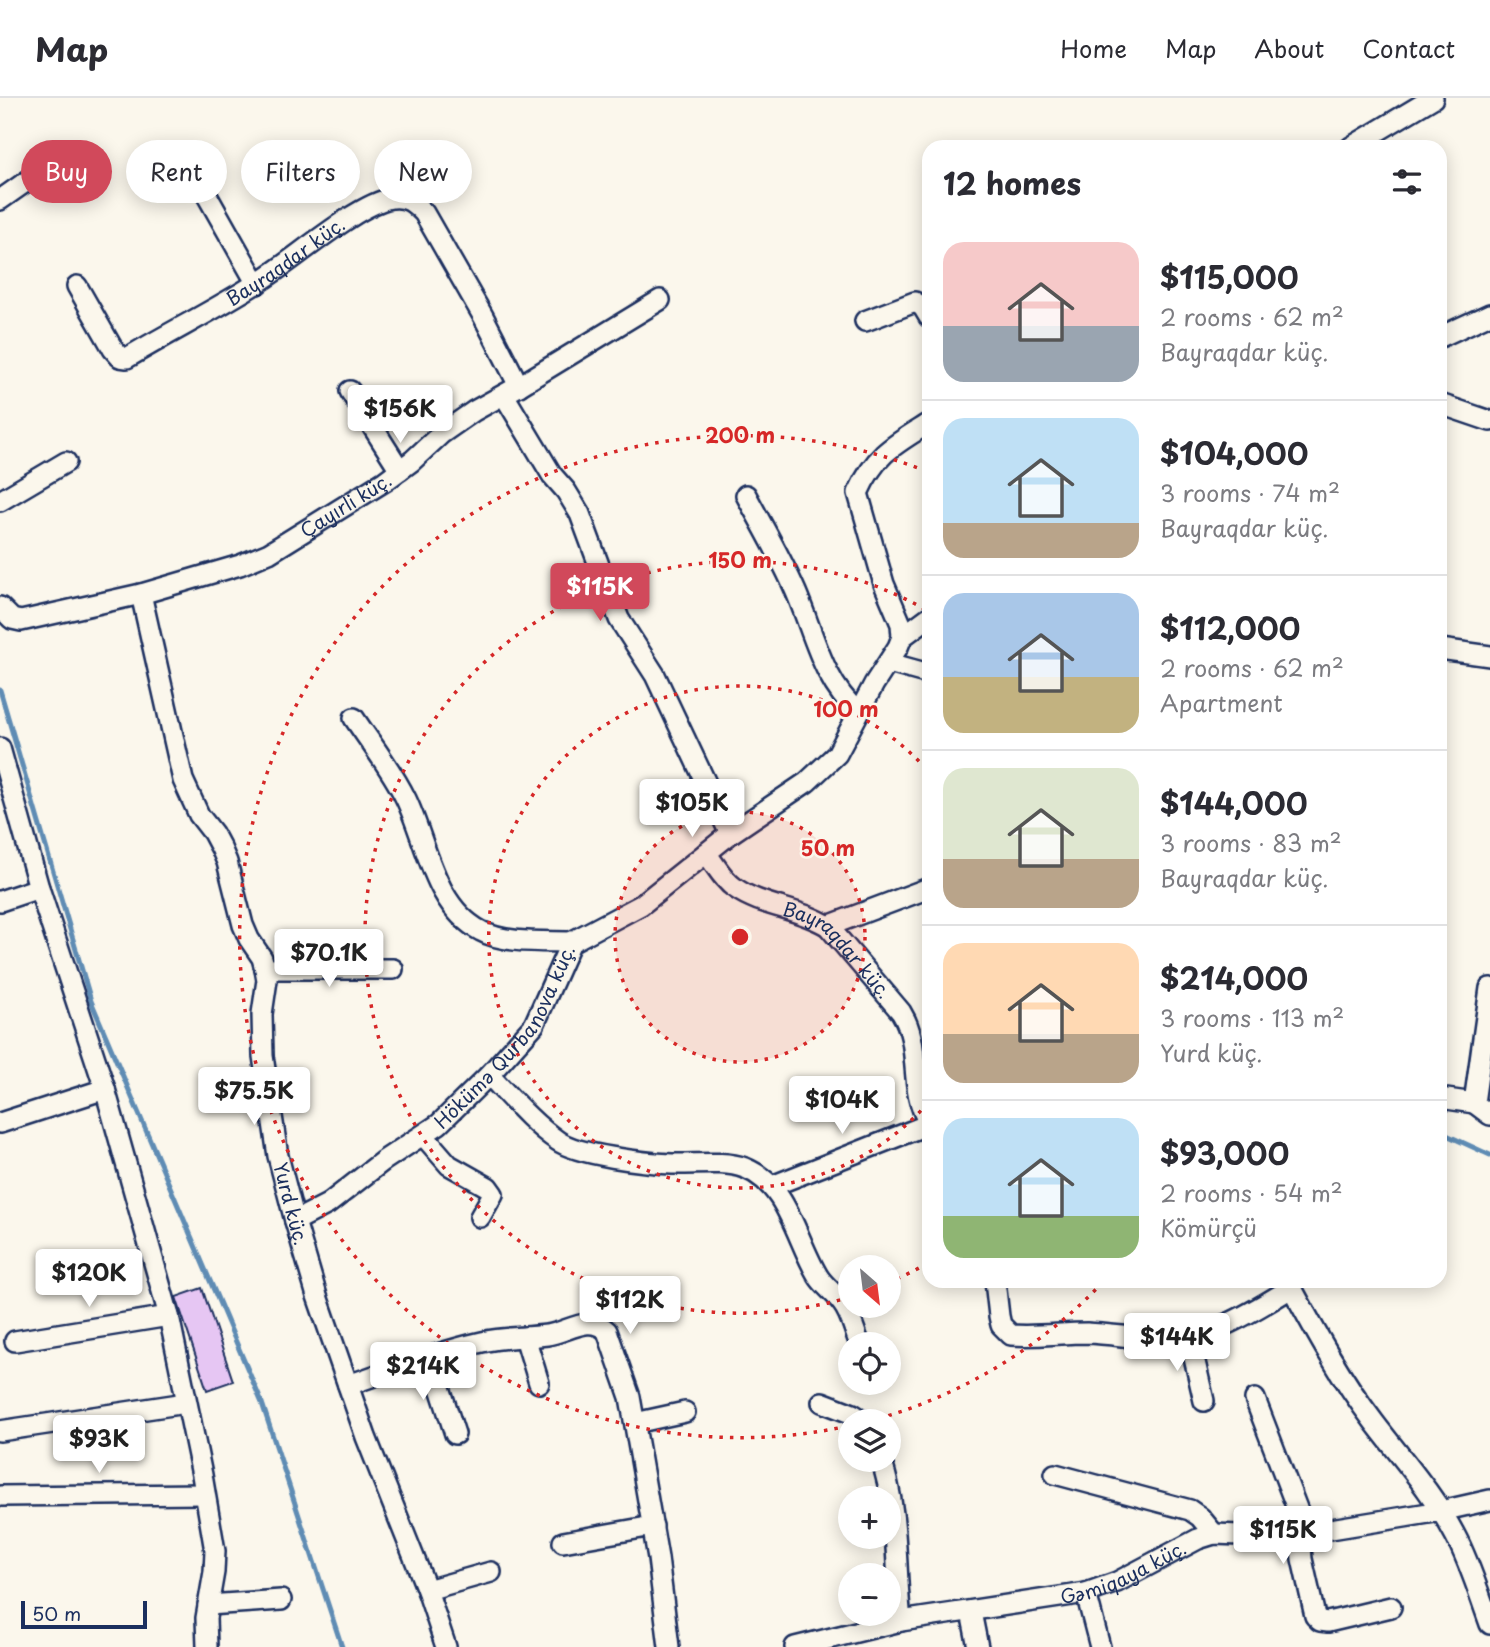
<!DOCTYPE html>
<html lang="en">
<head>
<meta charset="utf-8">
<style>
	:root { --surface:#fff; --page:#f7f7f7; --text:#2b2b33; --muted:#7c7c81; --line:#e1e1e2; --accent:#d1495b }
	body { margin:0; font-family:"Playpen Sans",sans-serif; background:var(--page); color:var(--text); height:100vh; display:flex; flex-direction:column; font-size:26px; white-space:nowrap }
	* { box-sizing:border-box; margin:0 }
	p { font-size:23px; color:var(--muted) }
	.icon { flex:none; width:38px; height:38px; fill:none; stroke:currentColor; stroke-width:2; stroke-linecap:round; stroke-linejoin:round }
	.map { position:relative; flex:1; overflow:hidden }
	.panel { position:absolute; left:922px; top:42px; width:525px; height:1148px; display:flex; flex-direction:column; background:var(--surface); border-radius:21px; box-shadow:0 4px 18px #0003 }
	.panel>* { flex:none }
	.banner { position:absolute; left:21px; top:42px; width:665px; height:63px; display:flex; gap:14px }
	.needle { width:46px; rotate:152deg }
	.controls { position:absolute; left:838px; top:1157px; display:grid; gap:14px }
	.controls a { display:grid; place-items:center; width:63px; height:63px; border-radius:50%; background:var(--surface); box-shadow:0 4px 18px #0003; font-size:35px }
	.scale { position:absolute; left:21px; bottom:18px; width:126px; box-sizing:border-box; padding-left:7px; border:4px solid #1b2f5e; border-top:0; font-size:19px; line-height:24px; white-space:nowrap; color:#1b2f5e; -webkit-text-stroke:5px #fbf7ec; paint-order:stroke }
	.price { position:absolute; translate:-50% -60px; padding:0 16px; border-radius:7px; background:#fff; color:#222; font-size:23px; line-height:46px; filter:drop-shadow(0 2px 4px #0008) }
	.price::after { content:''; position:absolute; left:50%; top:42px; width:21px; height:16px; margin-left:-10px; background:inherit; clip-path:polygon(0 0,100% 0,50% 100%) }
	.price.active { background:var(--accent); color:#fff }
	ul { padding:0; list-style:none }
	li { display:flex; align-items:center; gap:21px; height:175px; padding:0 21px }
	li+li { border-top:2px solid var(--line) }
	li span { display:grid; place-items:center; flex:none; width:196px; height:140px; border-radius:21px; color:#555 }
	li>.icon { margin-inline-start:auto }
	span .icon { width:84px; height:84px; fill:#fffc; stroke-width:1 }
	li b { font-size:30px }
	h2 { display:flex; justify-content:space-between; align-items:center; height:84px; padding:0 21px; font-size:30px }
	.chip { padding:0 24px; border-radius:32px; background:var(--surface); box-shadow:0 4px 18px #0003; font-size:24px; line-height:63px }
	.chip.active { background:var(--accent); color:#fff }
	header { display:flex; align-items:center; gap:42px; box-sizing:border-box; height:98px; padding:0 35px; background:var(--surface); border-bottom:2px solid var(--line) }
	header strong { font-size:33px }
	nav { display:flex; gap:38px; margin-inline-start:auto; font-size:24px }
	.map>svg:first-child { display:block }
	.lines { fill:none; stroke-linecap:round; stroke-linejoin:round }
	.stream { stroke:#5f8cb4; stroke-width:5 }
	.building { fill:#e6c6f3; stroke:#1b2f5e; stroke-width:2 }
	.minor-casing { stroke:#1b2f5e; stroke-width:24 }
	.minor { stroke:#fbf7ec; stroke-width:19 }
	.ring { fill:none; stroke:#d62828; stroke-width:3.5; stroke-dasharray:3.5 7 }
	.labels { text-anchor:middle; stroke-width:5; stroke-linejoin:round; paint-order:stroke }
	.street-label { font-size:19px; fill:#1b2f5e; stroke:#fbf7ec }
	.centre { fill:#d62828; stroke:#fbf7ec; stroke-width:3.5 }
	.ring-label { font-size:21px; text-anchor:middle; font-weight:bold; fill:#d62828; stroke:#fbf7ec; stroke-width:5; stroke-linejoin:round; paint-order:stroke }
</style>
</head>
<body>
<header>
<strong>Map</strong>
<nav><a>Home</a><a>Map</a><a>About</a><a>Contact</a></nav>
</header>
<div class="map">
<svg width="1490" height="1549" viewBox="0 0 1490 1549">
	<rect width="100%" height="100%" fill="#fbf7ec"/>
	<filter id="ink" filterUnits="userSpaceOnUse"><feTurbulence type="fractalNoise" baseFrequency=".0143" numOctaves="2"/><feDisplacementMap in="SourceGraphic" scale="14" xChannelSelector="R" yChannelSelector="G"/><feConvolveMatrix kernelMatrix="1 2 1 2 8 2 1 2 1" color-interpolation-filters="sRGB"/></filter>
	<g filter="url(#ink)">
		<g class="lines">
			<!-- stream -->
			<path class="stream" d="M0,592L91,903L262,1305L342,1549
				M1440,1034L1490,1057"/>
		</g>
		<!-- building -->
		<path class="building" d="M202,1190L233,1283L207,1292L176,1199Z"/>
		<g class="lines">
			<defs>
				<g id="minor">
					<path d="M1351,49L1433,0"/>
					<path d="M187,62L257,186"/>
					<path d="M0,102L47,69"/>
					<path id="s1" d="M77,188L113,251L120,259L127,260C170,234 215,212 257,185C291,165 356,106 392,100C407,98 414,105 424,115L483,218L519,288"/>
					<path d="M865,223L915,204L923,209L929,219"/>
					<path d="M1440,239L1490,216"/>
					<path d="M350,293L400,372"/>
					<path d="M504,297L552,377L566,393L580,416L619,521L655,577L730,736"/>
					<path d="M1440,306L1490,323"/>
					<path d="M746,397C763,429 782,461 796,494C814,536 823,584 858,614"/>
					<path d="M0,403L66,364"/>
					<path id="s2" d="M141,496L183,682L199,717L213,735L221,750L227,764L243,827L249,841L262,860L265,871L267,882L262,916L263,958L278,1058L295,1123L317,1198L366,1339L427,1492L446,1549"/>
					<path id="s3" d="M0,509L12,521L21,523L141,496L240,467L269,455L385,383L412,363L441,336L474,313L519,288L660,202"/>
					<path d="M902,539L929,519"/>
					<path d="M1440,551L1490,558"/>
					<path d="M889,565L929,576"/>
					<path d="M354,620C372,647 392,672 406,701C427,745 434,808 481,833C504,846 546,843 571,844"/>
					<path d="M0,650L39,790L105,991L169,1218L202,1377L215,1453L214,1474L206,1520L207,1549"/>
					<path id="s4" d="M706,755C715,766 723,782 735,790C762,809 799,810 828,828L901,914C923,949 907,988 929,1025"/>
					<path d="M0,803L39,790"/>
					<path d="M828,828L929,790"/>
					<path d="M265,871H393"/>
					<path d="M1490,890L1474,1005L1490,1017"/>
					<path d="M489,977C511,1000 532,1025 558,1043C578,1057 646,1065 672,1066C695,1067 723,1062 745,1070C788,1087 796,1142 818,1178C824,1188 835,1195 842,1205C851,1216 854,1232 859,1244"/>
					<path d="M1440,1000L1474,1005"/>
					<path d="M0,1025L105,991"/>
					<path d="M423,1037L449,1067L488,1089L493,1096L480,1119"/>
					<path d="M772,1088L929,1026"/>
					<path id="s5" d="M295,1123L328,1106L383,1063L439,1026L489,977L534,927L571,844L641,807L730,736L807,684L837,656L874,586L898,549L902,539L901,526L884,486L858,395C876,355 894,347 929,325"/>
					<path d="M995,1183L999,1218L1001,1227L1011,1237C1037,1239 1061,1235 1087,1235C1110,1236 1134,1240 1157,1241C1209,1242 1249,1216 1291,1190"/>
					<path d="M1288,1183C1314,1231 1341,1281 1374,1324C1402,1361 1433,1395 1455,1437C1470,1465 1479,1496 1490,1526"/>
					<path d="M1189,1238L1204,1303"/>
					<path d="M525,1239L539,1285"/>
					<path d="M15,1243L169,1218"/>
					<path d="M430,1259L455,1336"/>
					<path d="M348,1287C392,1272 437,1254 482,1244C503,1239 525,1240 547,1237C568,1234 589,1216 607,1233L630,1299L658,1460L669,1549"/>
					<path d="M1255,1301L1298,1413L1302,1461L1315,1518L1320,1523L1328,1524L1391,1509"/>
					<path d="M822,1304L853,1316L864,1323"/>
					<path d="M635,1325L685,1314"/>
					<path d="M0,1333L186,1305"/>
					<path d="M881,1362C899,1413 895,1469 901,1523"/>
					<path d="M1055,1376L1190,1412L1200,1419L1214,1436"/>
					<path d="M0,1398L205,1396"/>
					<path d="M563,1444L653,1428"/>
					<path d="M427,1492L491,1474"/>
					<path d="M1086,1495L1100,1549"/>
					<path d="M208,1507L281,1502"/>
					<path d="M971,1514L978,1549"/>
					<path id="s6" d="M795,1549L901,1523L1086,1495L1117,1484L1198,1441L1214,1436L1267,1438L1300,1436L1441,1413L1490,1402"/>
				</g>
			</defs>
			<!-- minor casing -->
			<use href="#minor" class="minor-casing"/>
			<!-- minor -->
			<use href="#minor" class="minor"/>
		</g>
	</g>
	<!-- distance rings -->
	<circle cx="740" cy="839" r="125" fill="#d62828" fill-opacity=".12"/>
	<g class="ring">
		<circle cx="740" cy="839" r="125"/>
		<path d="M928 1005A251 251 0 1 1 928 673"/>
		<path d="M928 1165A376 376 0 0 1 890 1184M850 1199A376 376 0 1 1 928 513"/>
		<path d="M1103 1184A501 501 0 0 1 870 1323M848 1328A501 501 0 1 1 928 374"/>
	</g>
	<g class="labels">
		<!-- street labels -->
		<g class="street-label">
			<text dy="7" stroke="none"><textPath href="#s1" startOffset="276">Bayraqdar küç.</textPath></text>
			<text dy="7" stroke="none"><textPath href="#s3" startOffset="374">Çayırli küç.</textPath></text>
			<text dy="7" stroke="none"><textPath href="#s4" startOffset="168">Bayraqdar küç.</textPath></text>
			<text dy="7" stroke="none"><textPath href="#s5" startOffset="285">Hökümə Qurbanova küç.</textPath></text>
			<text dy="7" stroke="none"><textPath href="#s2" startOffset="637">Yurd küç.</textPath></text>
			<text dy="7" stroke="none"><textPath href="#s6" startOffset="338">Gəmiqaya küç.</textPath></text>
		</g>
	</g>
	<circle cx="740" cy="839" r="10" class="centre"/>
	<g class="ring-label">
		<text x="740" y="345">200 m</text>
		<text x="740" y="470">150 m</text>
		<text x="846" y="619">100 m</text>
		<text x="828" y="758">50 m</text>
	</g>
</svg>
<div class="controls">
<a><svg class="needle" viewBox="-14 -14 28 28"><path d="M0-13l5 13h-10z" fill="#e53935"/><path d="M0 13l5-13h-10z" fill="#7c7c81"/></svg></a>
<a><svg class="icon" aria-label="locate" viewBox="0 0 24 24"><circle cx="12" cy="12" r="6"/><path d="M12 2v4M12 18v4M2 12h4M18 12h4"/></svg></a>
<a><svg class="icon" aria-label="layers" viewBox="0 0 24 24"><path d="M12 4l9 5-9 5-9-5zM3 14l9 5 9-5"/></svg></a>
<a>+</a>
<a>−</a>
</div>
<div class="scale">50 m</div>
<b class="price" style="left:400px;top:347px">$156K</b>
<b class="price active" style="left:600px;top:525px">$115K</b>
<b class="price" style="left:692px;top:741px">$105K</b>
<b class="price" style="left:329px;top:891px">$70.1K</b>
<b class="price" style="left:254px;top:1029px">$75.5K</b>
<b class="price" style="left:842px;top:1038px">$104K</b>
<b class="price" style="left:89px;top:1211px">$120K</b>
<b class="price" style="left:630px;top:1238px">$112K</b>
<b class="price" style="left:1177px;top:1275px">$144K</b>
<b class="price" style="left:423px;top:1304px">$214K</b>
<b class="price" style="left:99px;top:1377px">$93K</b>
<b class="price" style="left:1283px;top:1468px">$115K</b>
<div class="banner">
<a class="chip active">Buy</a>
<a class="chip">Rent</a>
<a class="chip">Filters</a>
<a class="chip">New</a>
</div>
<section class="panel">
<h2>12 homes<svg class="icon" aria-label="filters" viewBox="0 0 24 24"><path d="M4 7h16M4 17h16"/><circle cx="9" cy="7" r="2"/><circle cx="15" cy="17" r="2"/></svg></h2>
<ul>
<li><span style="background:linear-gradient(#f6c9c9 60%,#9aa5b1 0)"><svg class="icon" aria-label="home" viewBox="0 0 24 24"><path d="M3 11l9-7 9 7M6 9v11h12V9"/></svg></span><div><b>$115,000</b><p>2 rooms · 62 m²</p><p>Bayraqdar küç.</p></div></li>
<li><span style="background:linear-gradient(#bfe0f5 75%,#b9a48a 0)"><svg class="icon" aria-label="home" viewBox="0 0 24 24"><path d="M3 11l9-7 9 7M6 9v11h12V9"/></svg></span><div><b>$104,000</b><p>3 rooms · 74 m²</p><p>Bayraqdar küç.</p></div></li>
<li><span style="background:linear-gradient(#a9c7e8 60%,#c2b280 0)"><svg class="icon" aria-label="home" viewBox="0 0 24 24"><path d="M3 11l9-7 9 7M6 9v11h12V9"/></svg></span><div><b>$112,000</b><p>2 rooms · 62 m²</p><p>Apartment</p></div></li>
<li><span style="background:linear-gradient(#dfe7d0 65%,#b9a48a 0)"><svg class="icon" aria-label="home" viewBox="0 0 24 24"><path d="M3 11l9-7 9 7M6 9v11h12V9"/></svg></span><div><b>$144,000</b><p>3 rooms · 83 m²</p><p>Bayraqdar küç.</p></div></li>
<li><span style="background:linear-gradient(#ffd9b3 65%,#b9a48a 0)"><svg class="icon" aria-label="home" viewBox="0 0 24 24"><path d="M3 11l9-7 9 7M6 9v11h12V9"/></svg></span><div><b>$214,000</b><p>3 rooms · 113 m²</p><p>Yurd küç.</p></div></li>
<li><span style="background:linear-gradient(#bfe0f5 70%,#8fb573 0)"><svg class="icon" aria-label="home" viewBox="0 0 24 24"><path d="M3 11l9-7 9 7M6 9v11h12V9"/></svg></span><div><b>$93,000</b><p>2 rooms · 54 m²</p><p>Kömürçü</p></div></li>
</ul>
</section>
</div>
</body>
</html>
